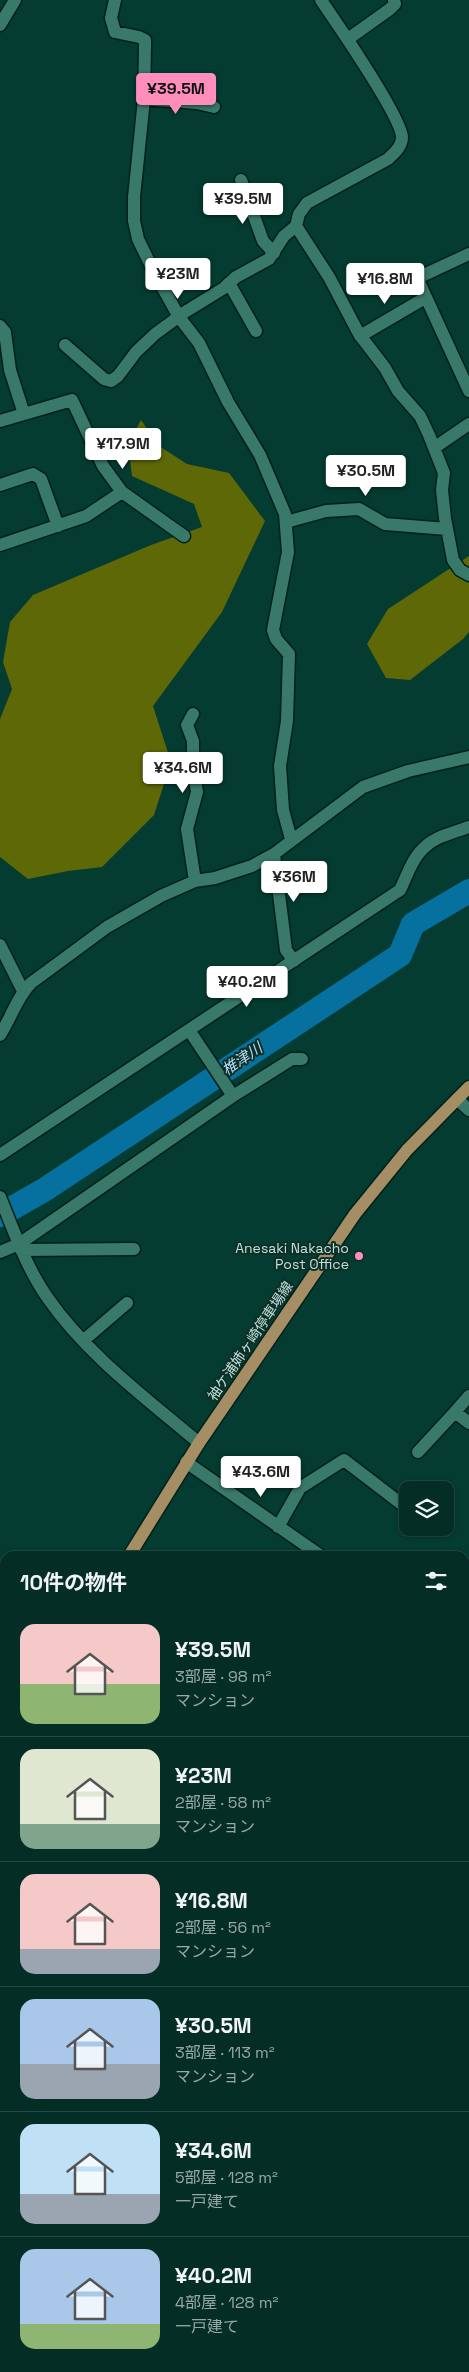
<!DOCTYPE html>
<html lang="ja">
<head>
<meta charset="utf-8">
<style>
	:root { --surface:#032d25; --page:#0d352d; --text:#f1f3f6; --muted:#97a8a7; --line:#244942; --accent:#ff8eba }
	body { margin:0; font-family:"Space Grotesk","Noto Sans JP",sans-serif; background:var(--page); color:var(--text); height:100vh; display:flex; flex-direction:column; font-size:19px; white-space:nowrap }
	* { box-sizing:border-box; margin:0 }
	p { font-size:16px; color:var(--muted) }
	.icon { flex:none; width:28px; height:28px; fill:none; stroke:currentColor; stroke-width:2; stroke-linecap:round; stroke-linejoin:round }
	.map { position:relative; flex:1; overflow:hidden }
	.side { position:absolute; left:0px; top:1551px; width:470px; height:821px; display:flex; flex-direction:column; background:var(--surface); border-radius:15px 15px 0 0; box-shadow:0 1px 4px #0004,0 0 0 1px var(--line) }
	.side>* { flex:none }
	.buttons { position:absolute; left:399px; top:1481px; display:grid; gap:10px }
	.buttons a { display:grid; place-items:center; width:55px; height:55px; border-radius:10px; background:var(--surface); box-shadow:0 1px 4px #0004,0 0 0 1px var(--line); font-size:25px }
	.price { position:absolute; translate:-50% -42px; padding:0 11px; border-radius:5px; background:#fff; color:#222; font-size:16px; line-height:32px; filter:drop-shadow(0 1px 2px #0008) }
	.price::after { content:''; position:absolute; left:50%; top:30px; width:15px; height:11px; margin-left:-8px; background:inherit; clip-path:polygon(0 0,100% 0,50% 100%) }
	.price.active { background:var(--accent); color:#111 }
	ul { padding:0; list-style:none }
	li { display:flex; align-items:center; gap:15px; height:125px; padding:0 20px }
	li+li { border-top:1px solid var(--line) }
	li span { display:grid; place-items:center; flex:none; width:140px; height:100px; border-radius:15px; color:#555 }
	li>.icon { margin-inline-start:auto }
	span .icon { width:60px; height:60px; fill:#fffc; stroke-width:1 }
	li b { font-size:21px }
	h2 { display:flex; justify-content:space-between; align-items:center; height:60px; padding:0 20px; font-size:21px }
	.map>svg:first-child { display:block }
	.forest { fill:#5e6806 }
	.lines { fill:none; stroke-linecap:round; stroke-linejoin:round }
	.river { stroke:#06719f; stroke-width:24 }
	.minor-casing { stroke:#00211a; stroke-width:15 }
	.major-casing { stroke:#00211a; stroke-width:15 }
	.minor { stroke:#38796a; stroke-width:12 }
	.major { stroke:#a58e64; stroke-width:12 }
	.rail { stroke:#82aaa1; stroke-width:4; stroke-dasharray:8 4; stroke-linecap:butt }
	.poi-dot { fill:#ff8eba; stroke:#0c2f28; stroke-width:2 }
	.labels { text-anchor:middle; stroke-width:4; stroke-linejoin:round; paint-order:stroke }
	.poi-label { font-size:14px; fill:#c0e0d7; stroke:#0c2f28; text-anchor:end }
	.street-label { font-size:14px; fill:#c0e0d7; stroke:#0c2f28 }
	.water-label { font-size:15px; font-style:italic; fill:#b5def7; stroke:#0c2f28 }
</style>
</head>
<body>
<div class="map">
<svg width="469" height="2372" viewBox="0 0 469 2372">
	<rect width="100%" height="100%" fill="#043c31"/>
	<!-- forest -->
	<path class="forest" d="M141,420L159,446L187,464L229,473L265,521L222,612L153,706L171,762L154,815L102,867L68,871L28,879L0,857V719L12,689L3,662L10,622L33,595L151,545L202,527L194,504L132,476L128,444Z
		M469,556V632L463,639L410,680L386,678L367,644L388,609Z"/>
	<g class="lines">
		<!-- river -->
		<path class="river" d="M0,1215L44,1190L400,955L413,924L469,891"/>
		<defs>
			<path id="minor" d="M115,0L111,18L115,32L139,37L145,40V47L144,99L134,197V221L138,239L153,270L179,317L199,343L228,402L260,455L285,514L288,552L273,630L276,639L289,654L287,721L280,766L283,810L291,839
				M321,0C336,22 401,116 402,137C402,147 394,153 388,159L307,203L299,214L296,226L329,277L359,334L385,368L398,391L420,416L429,435L444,473L442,490L445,518L453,560L460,570L469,575
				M0,25L15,0
				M348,39L390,9L395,4L394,0
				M144,99L197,103L214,107
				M241,180L263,241L274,253
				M469,254L426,274L420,277L419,282L469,391
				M229,283L256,331
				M0,326L5,332L10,370L24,414
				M360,336L425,298
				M65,345L104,379L111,381L118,376L136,352L155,334L185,312L224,288L236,277L269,259L284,236L296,226
				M0,421L72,400L103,466L122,492L184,536
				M434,448L469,424
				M0,485L33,474L41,479L58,526
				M286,522L326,511L359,509L385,524L447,529
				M0,545L86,516L122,492
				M193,714L187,725L193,741V768L197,792L187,829L195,881
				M274,854L286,950L294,961
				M0,945L23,991
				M189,1030L233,1096
				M0,1035C11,1018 17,997 31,983L107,927L161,896L195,881L215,878L252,866L274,854L363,787L408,771L469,757
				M457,1099L469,1110
				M0,1155L400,890C407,876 413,856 426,846C437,836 455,832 469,827
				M0,1197C14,1231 26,1267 47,1297C87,1355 146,1398 199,1443
				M21,1250L134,1249
				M0,1252L19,1244L233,1096L292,1059H302
				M84,1340L127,1303
				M455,1412L469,1396
				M418,1452L455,1412L469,1423
				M186,1462L321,1556
				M278,1527L300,1488L344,1460L408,1509
				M465,1582L469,1581
				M465,1657L469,1660
				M0,1668L5,1672
				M465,1752L469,1747
				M465,1832L469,1825
				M0,1943L5,1938
				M0,1957L5,1961
				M465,1996L469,1988
				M465,2021L469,2023
				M0,2089L5,2092
				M0,2116L5,2121
				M0,2177L5,2170
				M465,2181L469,2173
				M0,2260L5,2253
				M365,2368L373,2372
				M117,2372L144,2368
				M185,2372L188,2368"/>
			<path id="major" d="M129,1556L199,1443L355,1214L407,1150L469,1087
				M0,1775L5,1766"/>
		</defs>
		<!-- minor casing -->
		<use href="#minor" class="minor-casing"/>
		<!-- major casing -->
		<use href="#major" class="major-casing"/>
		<!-- minor -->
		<use href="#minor" class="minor"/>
		<!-- major -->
		<use href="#major" class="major"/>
		<!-- rail -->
		<path class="rail" d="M465,1782L469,1777
			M465,1796L469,1790
			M7,2372L11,2368
			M46,2372L49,2368"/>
	</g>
	<!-- markers -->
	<circle class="poi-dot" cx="359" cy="1256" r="5"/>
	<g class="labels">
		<!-- poi labels -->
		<g class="poi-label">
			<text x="349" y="1253">Anesaki Nakacho<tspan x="349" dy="16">Post Office</tspan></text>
		</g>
		<!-- street labels -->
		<g class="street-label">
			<text transform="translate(250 1341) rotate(-56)" y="5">袖ケ浦姉ヶ崎停車場線</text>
		</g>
		<!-- water labels -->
		<g class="water-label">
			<text transform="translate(242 1059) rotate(-34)" y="5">椎津川</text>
		</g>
	</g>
</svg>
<div class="buttons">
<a><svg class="icon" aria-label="layers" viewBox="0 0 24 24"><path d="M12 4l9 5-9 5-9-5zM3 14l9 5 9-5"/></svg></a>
</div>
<b class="price active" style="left:176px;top:115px">¥39.5M</b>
<b class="price" style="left:243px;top:225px">¥39.5M</b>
<b class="price" style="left:178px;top:300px">¥23M</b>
<b class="price" style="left:385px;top:305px">¥16.8M</b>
<b class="price" style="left:123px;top:470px">¥17.9M</b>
<b class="price" style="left:366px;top:497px">¥30.5M</b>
<b class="price" style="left:183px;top:794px">¥34.6M</b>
<b class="price" style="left:294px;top:903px">¥36M</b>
<b class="price" style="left:247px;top:1008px">¥40.2M</b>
<b class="price" style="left:261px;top:1498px">¥43.6M</b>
<section class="side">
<h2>10件の物件<svg class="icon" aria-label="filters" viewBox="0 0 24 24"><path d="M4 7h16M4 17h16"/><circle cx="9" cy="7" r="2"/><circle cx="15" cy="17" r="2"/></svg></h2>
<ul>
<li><span style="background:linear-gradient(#f6c9c9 60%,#8fb573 0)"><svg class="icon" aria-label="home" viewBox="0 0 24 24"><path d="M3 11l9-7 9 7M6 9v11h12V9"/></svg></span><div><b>¥39.5M</b><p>3部屋 · 98 m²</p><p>マンション</p></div></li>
<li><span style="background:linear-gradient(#dfe7d0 75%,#7fa58c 0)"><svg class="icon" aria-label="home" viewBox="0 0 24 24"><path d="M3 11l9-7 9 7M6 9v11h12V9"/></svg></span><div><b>¥23M</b><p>2部屋 · 58 m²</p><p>マンション</p></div></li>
<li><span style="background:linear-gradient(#f6c9c9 75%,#9aa5b1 0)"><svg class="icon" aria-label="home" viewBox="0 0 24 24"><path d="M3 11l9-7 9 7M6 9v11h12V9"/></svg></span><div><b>¥16.8M</b><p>2部屋 · 56 m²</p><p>マンション</p></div></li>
<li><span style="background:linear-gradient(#a9c7e8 65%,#9aa5b1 0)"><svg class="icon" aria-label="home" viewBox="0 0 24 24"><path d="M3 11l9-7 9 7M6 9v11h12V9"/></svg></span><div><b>¥30.5M</b><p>3部屋 · 113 m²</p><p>マンション</p></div></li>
<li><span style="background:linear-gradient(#bfe0f5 70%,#9aa5b1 0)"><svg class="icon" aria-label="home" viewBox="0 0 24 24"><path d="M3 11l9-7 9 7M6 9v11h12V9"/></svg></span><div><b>¥34.6M</b><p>5部屋 · 128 m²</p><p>一戸建て</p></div></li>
<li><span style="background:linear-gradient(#a9c7e8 75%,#8fb573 0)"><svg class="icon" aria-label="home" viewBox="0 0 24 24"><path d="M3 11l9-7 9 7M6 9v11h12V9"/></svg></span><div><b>¥40.2M</b><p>4部屋 · 128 m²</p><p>一戸建て</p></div></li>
</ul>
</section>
</div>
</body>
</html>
